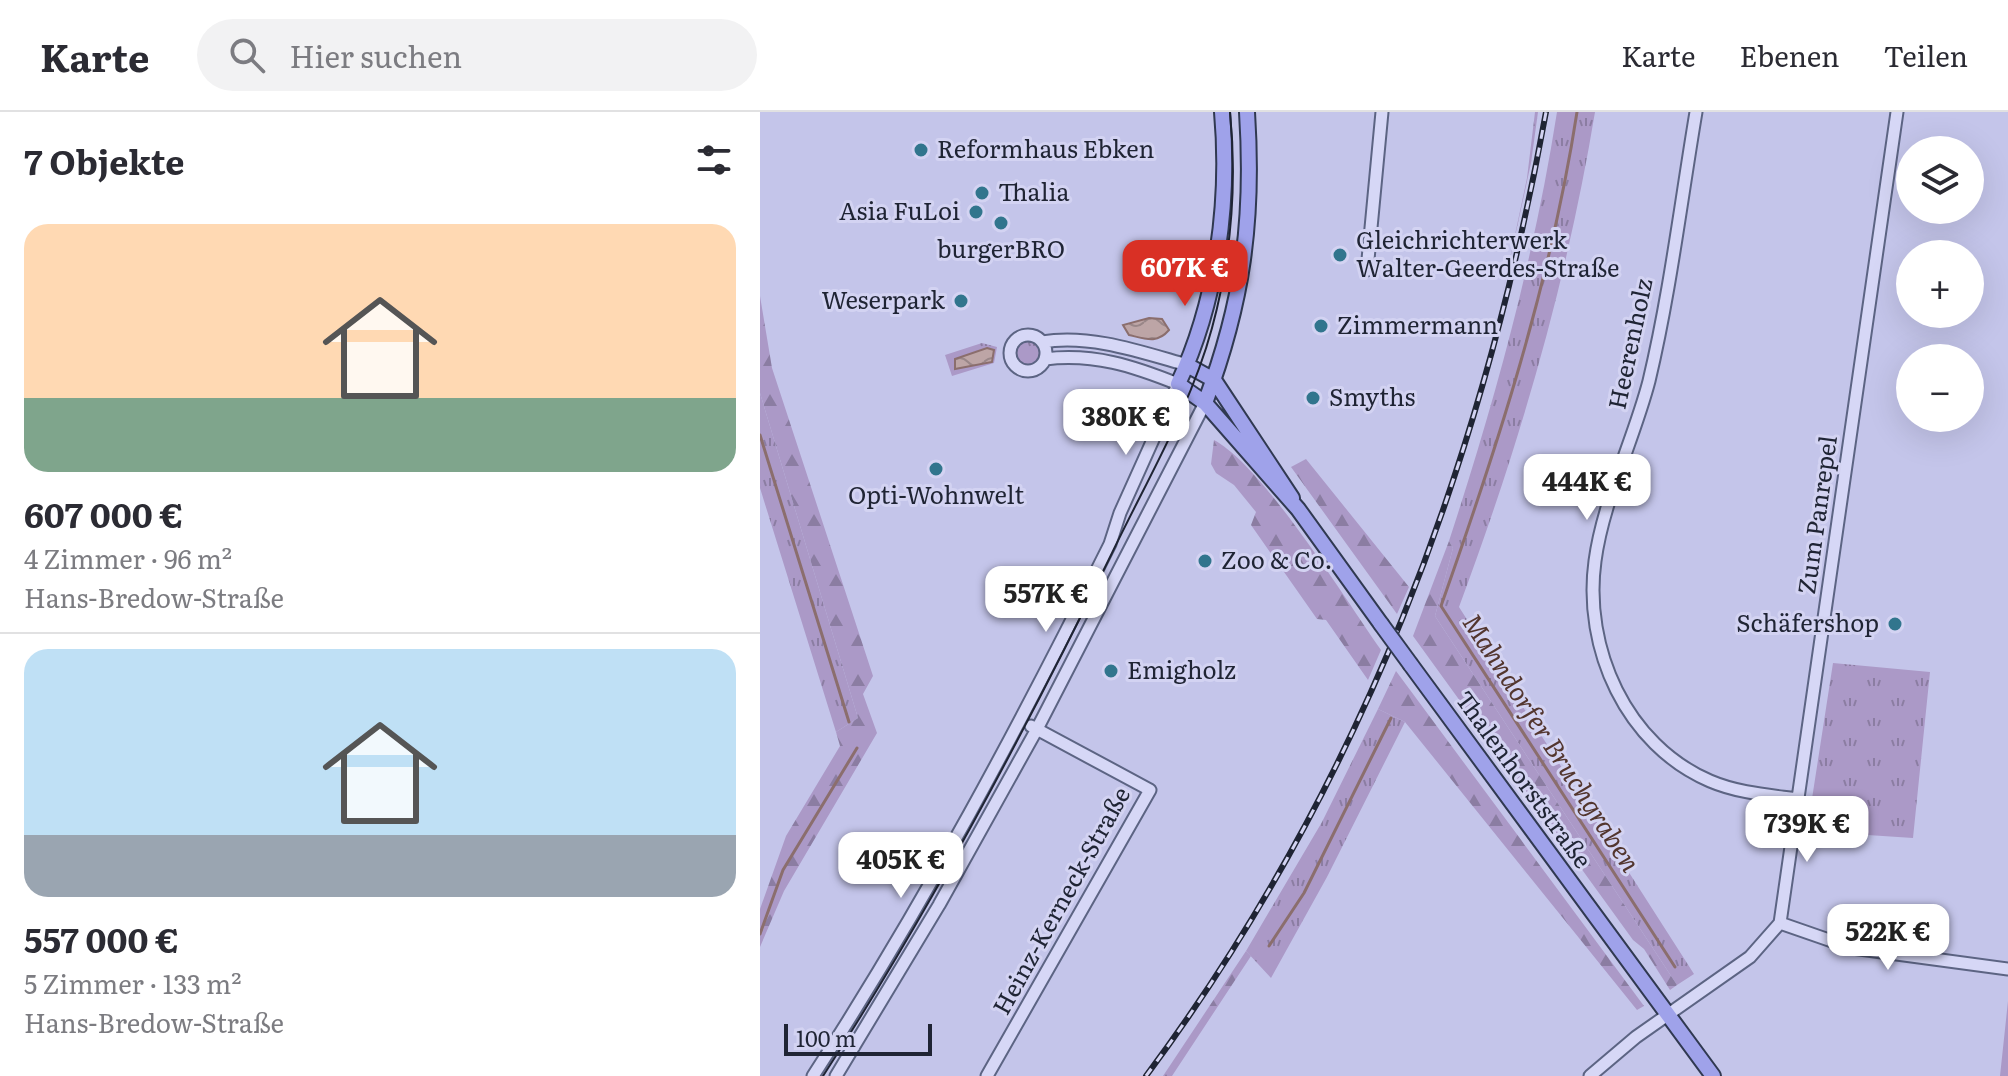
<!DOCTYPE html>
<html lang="de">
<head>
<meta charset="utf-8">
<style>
	:root { --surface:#fff; --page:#f2f2f3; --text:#2b2b33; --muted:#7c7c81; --line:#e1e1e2; --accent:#d93025 }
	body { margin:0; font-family:Literata,serif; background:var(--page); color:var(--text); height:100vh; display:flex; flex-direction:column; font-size:30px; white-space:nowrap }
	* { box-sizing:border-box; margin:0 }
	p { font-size:26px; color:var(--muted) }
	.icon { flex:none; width:44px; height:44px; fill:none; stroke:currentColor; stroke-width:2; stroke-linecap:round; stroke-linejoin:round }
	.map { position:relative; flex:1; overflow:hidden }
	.side { display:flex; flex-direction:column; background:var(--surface); width:760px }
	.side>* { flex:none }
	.tools { position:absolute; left:1136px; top:24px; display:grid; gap:16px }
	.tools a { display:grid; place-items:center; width:88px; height:88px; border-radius:50%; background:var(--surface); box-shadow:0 8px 32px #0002; font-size:40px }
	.scale { position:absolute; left:24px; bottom:20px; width:148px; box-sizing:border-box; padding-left:8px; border:4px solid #1f2434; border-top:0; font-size:22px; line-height:28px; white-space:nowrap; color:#1f2434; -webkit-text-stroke:6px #d3d3f2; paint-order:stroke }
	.price { position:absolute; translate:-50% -68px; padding:0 18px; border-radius:16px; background:#fff; color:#222; font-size:26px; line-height:52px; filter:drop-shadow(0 2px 4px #0008) }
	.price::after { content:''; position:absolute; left:50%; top:48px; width:24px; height:18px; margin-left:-12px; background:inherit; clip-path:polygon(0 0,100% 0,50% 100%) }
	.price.current { background:var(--accent); color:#fff }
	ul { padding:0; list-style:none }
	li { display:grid; align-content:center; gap:16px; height:424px; padding:0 24px }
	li+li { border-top:2px solid var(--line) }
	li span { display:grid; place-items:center; height:248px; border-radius:24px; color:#555 }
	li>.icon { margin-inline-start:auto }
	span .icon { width:144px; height:144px; fill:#fffc; stroke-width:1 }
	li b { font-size:34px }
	h2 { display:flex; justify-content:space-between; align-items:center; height:96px; padding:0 24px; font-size:34px }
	header { display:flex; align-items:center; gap:48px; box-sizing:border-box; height:112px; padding:0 40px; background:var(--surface); border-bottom:2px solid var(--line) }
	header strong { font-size:38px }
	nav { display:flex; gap:44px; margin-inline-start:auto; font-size:28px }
	.search { width:560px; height:72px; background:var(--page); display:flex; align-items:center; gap:20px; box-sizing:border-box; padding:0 28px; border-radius:44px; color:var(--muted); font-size:30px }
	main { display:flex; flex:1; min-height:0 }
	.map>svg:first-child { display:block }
	.grass { fill:url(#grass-tufts) }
	.forest { fill:url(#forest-firs) }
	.water { fill:url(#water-waves); stroke:#8b6e6d; stroke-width:2 }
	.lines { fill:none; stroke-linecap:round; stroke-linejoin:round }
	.stream { stroke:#8b6e6d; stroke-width:3 }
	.minor-casing { stroke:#5c6483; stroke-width:15 }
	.major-casing { stroke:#303951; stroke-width:18 }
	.minor { stroke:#d6d7f6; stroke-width:11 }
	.major { stroke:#9fa2ea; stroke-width:14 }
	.tram { stroke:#1f2434; stroke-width:2 }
	.rail-casing { stroke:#1f2434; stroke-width:6 }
	.rail { stroke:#d3d3f2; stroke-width:3; stroke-dasharray:9; stroke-linecap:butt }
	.major-bridge-casing { stroke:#303951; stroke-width:18; stroke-linecap:butt }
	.major-bridge { stroke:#9fa2ea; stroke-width:14 }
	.poi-dot { fill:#31758d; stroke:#d3d3f2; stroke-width:3 }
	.labels { text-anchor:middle; stroke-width:6; stroke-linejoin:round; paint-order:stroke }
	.poi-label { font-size:24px; fill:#1f2434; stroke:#d3d3f2; text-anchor:start }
	.street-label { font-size:24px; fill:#1f2434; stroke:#d3d3f2 }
	.water-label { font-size:26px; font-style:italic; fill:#53362f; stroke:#d3d3f2 }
</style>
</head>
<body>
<header>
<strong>Karte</strong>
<div class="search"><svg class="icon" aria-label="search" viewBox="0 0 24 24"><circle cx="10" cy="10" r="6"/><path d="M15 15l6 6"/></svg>Hier suchen</div>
<nav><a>Karte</a><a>Ebenen</a><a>Teilen</a></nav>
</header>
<main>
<section class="side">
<h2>7 Objekte<svg class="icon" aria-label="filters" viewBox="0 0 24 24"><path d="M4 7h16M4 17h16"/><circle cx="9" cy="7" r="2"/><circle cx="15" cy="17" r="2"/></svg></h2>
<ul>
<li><span style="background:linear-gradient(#ffd9b3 70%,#7fa58c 0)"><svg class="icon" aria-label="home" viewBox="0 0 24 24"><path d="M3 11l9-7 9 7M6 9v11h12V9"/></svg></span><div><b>607 000 €</b><p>4 Zimmer · 96 m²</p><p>Hans-Bredow-Straße</p></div></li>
<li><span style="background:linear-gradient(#bfe0f5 75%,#9aa5b1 0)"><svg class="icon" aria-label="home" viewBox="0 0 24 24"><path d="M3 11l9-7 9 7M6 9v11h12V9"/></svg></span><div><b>557 000 €</b><p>5 Zimmer · 133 m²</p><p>Hans-Bredow-Straße</p></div></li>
</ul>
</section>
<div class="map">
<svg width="1248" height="964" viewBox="0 0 1248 964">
	<defs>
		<pattern id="grass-tufts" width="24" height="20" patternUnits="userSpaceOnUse" patternTransform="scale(2)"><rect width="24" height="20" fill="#ab99c7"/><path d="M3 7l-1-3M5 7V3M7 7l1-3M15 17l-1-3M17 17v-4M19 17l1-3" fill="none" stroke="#8b7da2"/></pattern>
		<pattern id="forest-firs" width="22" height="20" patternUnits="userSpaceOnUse" patternTransform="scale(2)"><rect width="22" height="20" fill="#ab99c7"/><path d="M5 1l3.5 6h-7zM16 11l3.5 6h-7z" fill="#8b7da2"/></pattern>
		<pattern id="water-waves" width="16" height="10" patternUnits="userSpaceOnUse" patternTransform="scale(2)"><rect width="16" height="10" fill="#bda5a6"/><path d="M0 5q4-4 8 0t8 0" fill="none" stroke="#998688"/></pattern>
	</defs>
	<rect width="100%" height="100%" fill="#c4c5ea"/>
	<!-- grass -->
	<path class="grass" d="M775,0H778L771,51L741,189L767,66Z
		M797,0H835C807,170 759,334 699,495L934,862L917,873L675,504L693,436L689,429C735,288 774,147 797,0Z
		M255 241a13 13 0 1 1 26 0a13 13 0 1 1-26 0Z
		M222,231L237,235L234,251L192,264L185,243Z
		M0,281L98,606L76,620L0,376Z
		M1073,551L1170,560L1153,726L1047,719Z
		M618,597L645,610L567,765L511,866L486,839L562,710Z
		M1248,889V964H1240Z"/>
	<!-- forest -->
	<path class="forest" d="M0,184L12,256L113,564L103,582L117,621L24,779L0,835V797L26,724L80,634L76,620L98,606L0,281Z
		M454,328C504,355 585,487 621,538L608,568L566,508L557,507L491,413L496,400L474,373L456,361L451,352Z
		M546,347L649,475L637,502L531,355Z
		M689,429L693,436L675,504L917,873L910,878L884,837L873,828L653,524Z
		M636,559L884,894L877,898L645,610L618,597Z
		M486,839L491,844L412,964H403Z"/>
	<!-- water -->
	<path class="water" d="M389,206L402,207L409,218C397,232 386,227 369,223L363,213Z
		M227,236L234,238L232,250L195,257V247Z"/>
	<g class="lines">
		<!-- stream -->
		<path class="stream" d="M817,0C791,169 738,333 681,494L915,855
			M0,323L89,610
			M0,822L23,758L97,636
			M509,834L544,781L631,606"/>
		<defs>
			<path id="minor" d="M936,0C921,89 910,181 889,269C874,327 843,389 835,449C823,536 866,633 950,669C978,681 1008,683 1038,687
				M607,158L622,0
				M250 241a18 18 0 1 1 36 0a18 18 0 1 1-36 0Z
				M282,230C331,222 381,240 427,253
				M1020,811L1092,836L1248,857
				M53,964C164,793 259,615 350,432L360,401L418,272C373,254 334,241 285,247
				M76,964L179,793L277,617L445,291
				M227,964L390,678L271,614
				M830,964L876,925L990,845L1020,811L1137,0"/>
			<path id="major" d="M462,0C470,90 457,189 418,272L445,291L538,397L621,512
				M427,253L454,268L532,386
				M445,291C483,190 494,108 487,0
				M651,553L953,964"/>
		</defs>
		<!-- minor casing -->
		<use href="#minor" class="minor-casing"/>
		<!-- major casing -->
		<use href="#major" class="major-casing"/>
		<!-- minor -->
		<use href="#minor" class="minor"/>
		<!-- major -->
		<use href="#major" class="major"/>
		<!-- tram -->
		<path class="tram" d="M63,964C171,797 265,620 352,441C387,368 431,294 452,216C471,146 477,72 470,0"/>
		<defs>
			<path id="rail" d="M386,964C601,675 722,352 786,0"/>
		</defs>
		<!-- rail casing -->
		<use href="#rail" class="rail-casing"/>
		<!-- rail -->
		<use href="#rail" class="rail"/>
		<defs>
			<path id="major-bridge" d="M621,512L651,553"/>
		</defs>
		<!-- major-bridge casing -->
		<use href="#major-bridge" class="major-bridge-casing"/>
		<!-- major-bridge -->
		<use href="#major-bridge" class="major-bridge"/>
	</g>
	<!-- markers -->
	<g class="poi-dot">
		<circle cx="161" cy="38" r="8"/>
		<circle cx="222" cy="81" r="8"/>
		<circle cx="216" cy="100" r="8"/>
		<circle cx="241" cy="111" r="8"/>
		<circle cx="580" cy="143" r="8"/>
		<circle cx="201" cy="189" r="8"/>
		<circle cx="561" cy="214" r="8"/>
		<circle cx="553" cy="286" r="8"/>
		<circle cx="176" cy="357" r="8"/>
		<circle cx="445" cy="449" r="8"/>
		<circle cx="1135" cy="512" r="8"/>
		<circle cx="351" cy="559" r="8"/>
	</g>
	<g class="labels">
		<!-- poi labels -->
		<g class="poi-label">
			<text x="177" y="46">Reformhaus Ebken</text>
			<text x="238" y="89">Thalia</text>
			<text x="200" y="108" text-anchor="end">Asia FuLoi</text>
			<text x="596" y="137">Gleichrichterwerk<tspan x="596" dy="28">Walter-Geerdes-Straße</tspan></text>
			<text x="241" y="146" text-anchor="middle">burgerBRO</text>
			<text x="185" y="197" text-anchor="end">Weserpark</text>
			<text x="577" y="222">Zimmermann</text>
			<text x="569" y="294">Smyths</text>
			<text x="176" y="392" text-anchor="middle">Opti-Wohnwelt</text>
			<text x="461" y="457">Zoo &amp; Co.</text>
			<text x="1119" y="520" text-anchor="end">Schäfershop</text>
			<text x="367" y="567">Emigholz</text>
		</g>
		<!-- street labels -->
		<g class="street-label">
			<text transform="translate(871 232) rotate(-78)" y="8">Heerenholz</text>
			<text transform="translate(1058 403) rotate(-82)" y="8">Zum Panrepel</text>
			<text transform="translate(763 668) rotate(54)" y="8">Thalenhorststraße</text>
			<text transform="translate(302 789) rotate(-61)" y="8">Heinz-Kerneck-Straße</text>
		</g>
		<!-- water labels -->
		<g class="water-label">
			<text transform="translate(791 631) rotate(57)" y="9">Mahndorfer Bruchgraben</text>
		</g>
	</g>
</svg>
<div class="tools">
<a><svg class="icon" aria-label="layers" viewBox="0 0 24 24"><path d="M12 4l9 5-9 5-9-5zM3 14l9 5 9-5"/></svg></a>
<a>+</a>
<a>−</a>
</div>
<div class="scale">100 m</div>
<b class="price current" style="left:425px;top:196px">607K €</b>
<b class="price" style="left:366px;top:345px">380K €</b>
<b class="price" style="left:827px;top:410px">444K €</b>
<b class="price" style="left:286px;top:522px">557K €</b>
<b class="price" style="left:1047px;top:752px">739K €</b>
<b class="price" style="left:141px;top:788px">405K €</b>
<b class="price" style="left:1128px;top:860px">522K €</b>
</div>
</main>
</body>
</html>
